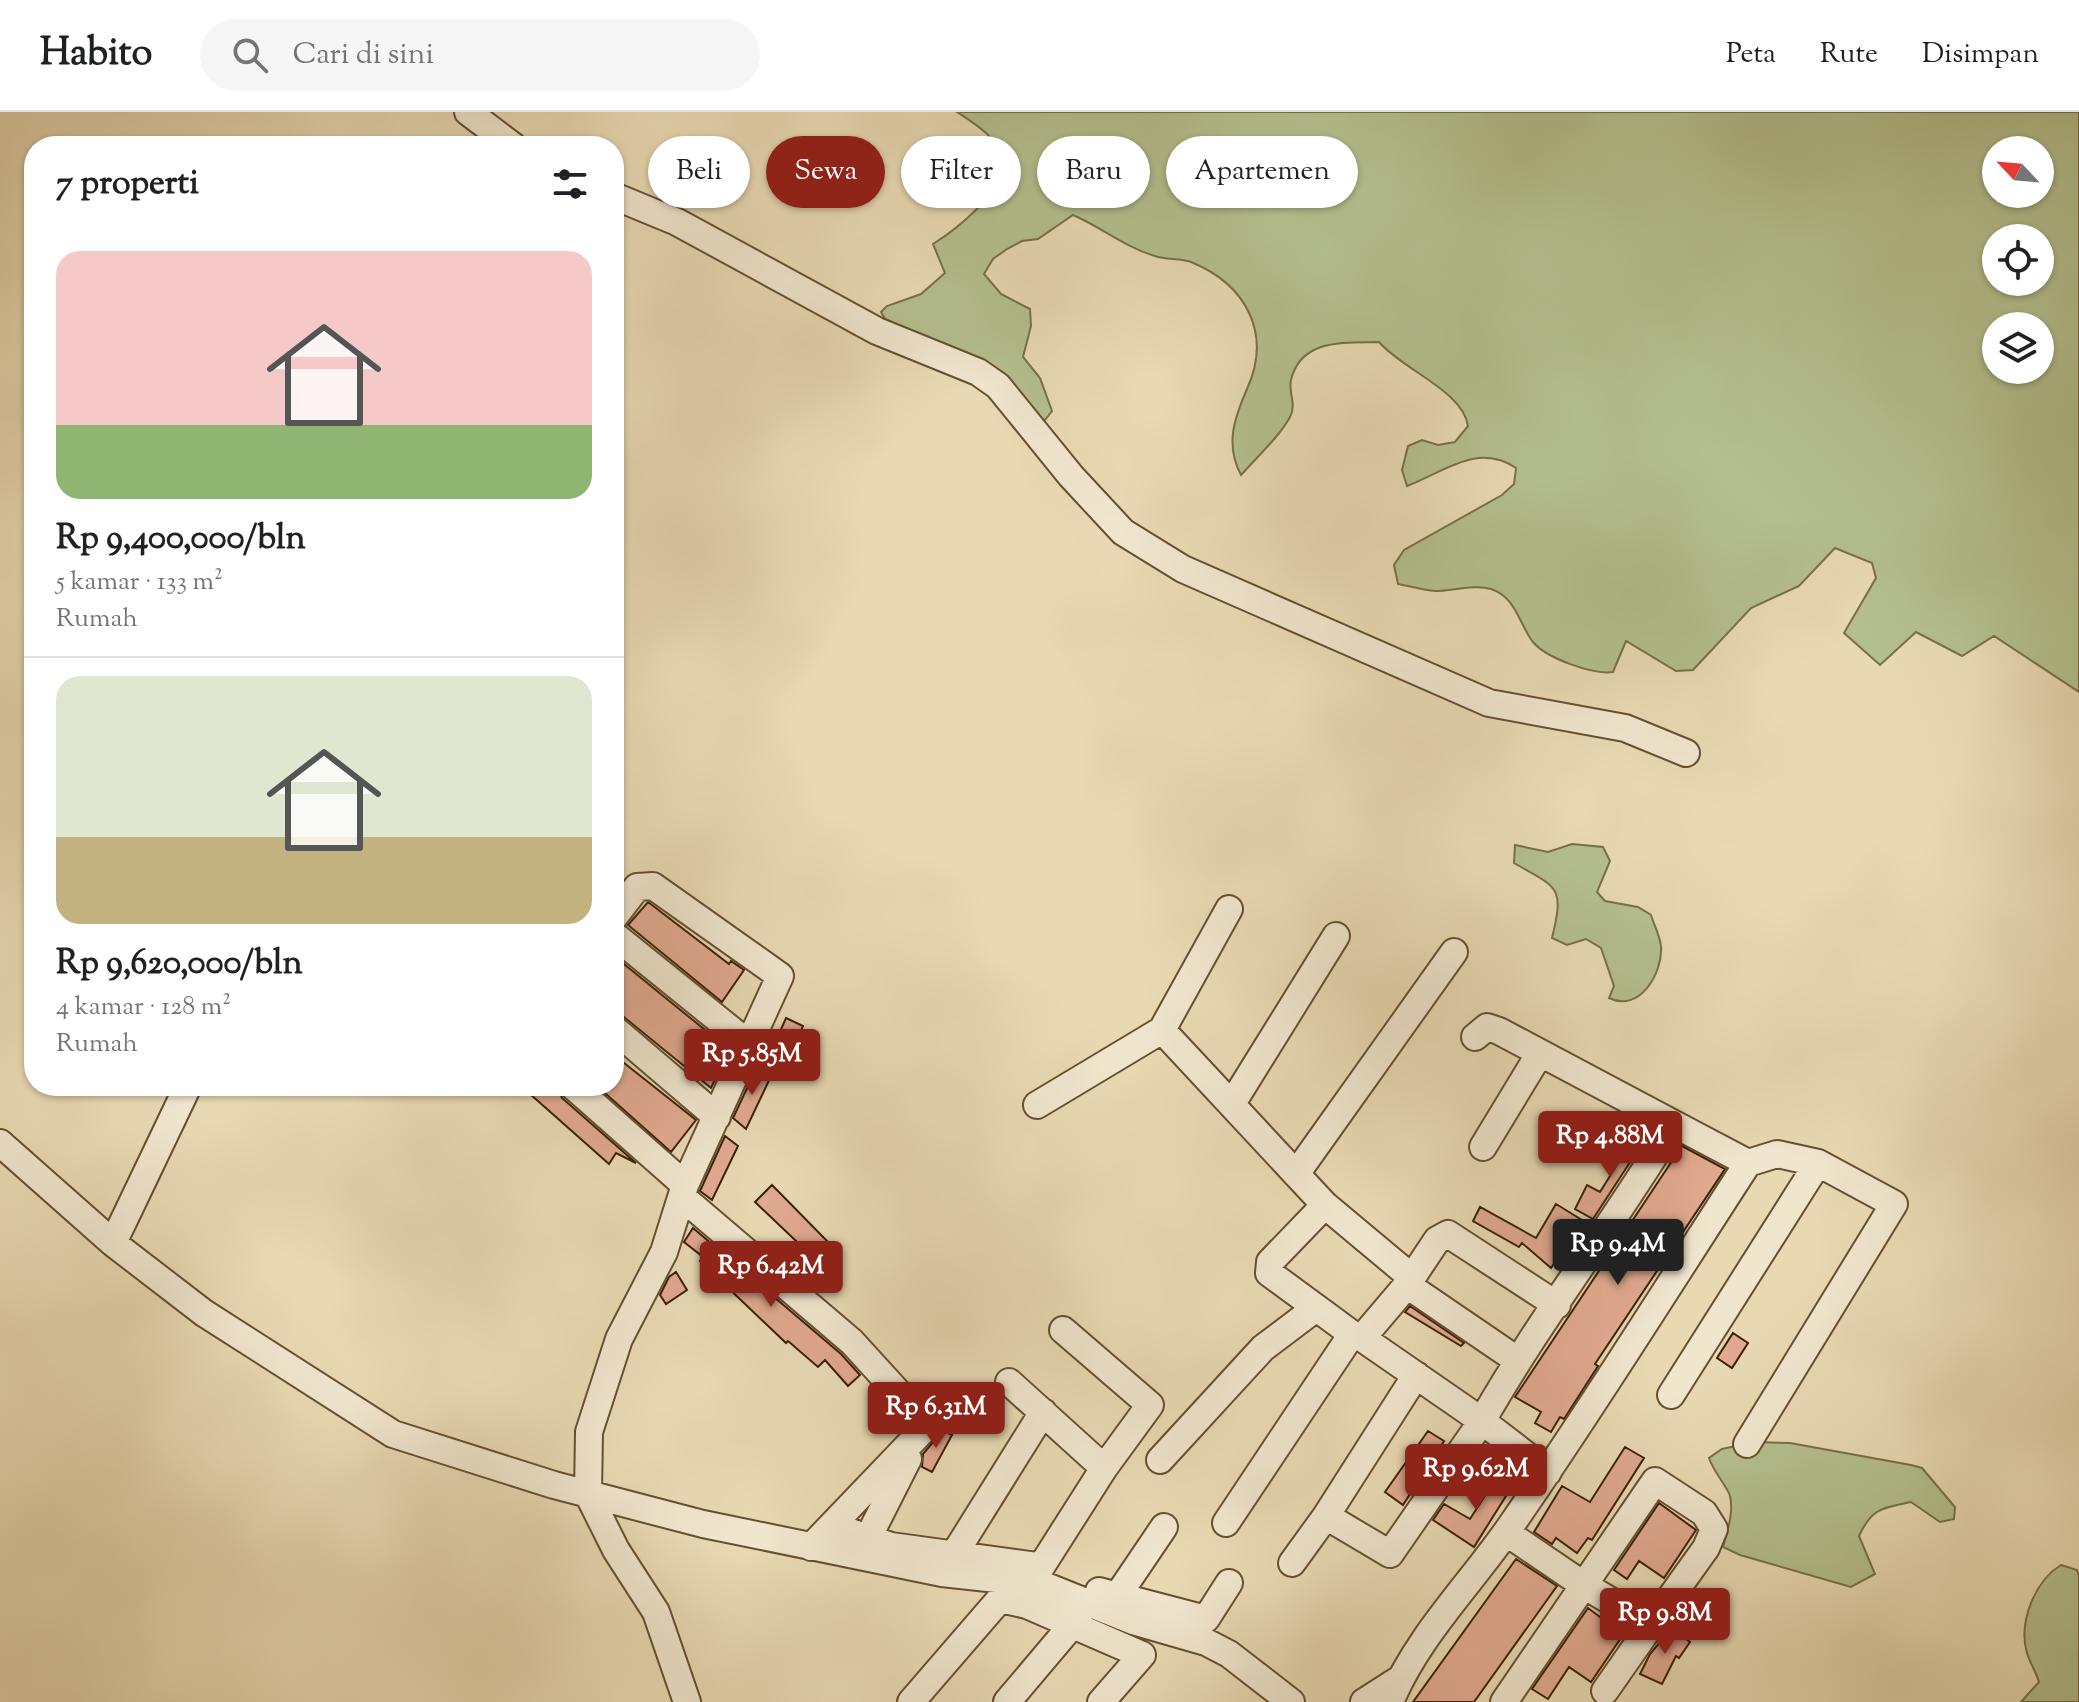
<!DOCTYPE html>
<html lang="id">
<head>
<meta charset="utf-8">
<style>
	:root { --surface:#fff; --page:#f6f6f6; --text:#202124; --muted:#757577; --line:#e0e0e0; --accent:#8f2418 }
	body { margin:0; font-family:"Sorts Mill Goudy",serif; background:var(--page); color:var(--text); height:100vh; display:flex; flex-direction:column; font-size:30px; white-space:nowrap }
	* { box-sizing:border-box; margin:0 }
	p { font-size:26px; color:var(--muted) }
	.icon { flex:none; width:44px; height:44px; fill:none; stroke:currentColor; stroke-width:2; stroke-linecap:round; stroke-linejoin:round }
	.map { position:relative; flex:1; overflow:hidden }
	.side { position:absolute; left:24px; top:24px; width:600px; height:960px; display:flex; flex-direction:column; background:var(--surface); border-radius:32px; box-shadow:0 2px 6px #0004 }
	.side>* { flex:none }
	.guide { position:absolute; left:648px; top:24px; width:760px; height:72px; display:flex; gap:16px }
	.needle { width:52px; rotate:296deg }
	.tools { position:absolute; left:1982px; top:24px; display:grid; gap:16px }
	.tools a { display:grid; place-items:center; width:72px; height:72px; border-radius:50%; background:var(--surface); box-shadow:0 2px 6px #0004; font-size:40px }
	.price { position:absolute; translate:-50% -68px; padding:0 18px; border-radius:8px; background:var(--accent); color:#fff; font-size:26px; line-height:52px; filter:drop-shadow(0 2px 4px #0008) }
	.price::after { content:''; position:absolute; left:50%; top:48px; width:24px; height:18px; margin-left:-12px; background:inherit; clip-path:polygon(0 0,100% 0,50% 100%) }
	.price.active { background:#222; color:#fff }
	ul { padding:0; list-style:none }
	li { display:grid; align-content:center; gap:16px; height:424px; padding:0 32px }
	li+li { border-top:2px solid var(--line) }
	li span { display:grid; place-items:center; height:248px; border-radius:24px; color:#555 }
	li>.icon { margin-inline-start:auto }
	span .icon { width:144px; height:144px; fill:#fffc; stroke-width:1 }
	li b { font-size:34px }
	h2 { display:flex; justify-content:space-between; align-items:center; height:96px; padding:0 32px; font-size:34px }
	.tag { padding:0 28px; border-radius:36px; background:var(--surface); box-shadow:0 2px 6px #0004; font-size:28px; line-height:72px }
	.tag.active { background:var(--accent); color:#fff }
	header { display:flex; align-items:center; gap:48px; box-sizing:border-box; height:112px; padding:0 40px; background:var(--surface); border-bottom:2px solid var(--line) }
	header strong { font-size:38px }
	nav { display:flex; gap:44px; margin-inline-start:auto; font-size:28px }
	.search { width:560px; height:72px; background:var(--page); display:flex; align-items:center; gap:20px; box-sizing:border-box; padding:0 28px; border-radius:44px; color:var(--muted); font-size:30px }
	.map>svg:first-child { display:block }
	.green { fill:#b4bf8e; stroke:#777049; stroke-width:2; fill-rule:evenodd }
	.building { fill:#e1a990; stroke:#3a2104; stroke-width:2 }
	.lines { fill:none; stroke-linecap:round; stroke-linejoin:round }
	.minor-casing { stroke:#664f30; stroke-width:30 }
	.minor { stroke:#f0e6ce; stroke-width:26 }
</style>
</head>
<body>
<header>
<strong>Habito</strong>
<div class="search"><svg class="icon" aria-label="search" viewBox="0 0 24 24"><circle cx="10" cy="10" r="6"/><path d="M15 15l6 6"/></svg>Cari di sini</div>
<nav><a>Peta</a><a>Rute</a><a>Disimpan</a></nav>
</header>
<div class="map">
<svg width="2079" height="1590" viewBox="0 0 2079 1590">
	<rect width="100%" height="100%" fill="#e8d9b3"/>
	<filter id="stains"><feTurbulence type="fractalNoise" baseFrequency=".0025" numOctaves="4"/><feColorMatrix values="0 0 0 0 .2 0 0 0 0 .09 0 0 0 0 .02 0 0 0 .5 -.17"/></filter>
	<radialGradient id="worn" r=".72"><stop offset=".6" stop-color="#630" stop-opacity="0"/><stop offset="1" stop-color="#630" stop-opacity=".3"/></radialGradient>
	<!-- green -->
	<path class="green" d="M957,0H2079V580L1994,524L1962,544L1916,520L1880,553L1844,521L1876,466L1872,451L1835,436L1799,474L1751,496L1693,558L1676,559L1626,529L1613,560C1593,563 1546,546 1533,530C1519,512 1516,485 1491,477C1475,472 1452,479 1435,479C1423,478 1410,474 1398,472L1394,453L1404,438L1502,383L1514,372L1516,356C1478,330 1444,360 1407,374L1402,358L1408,334L1422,328L1438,333L1455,330L1468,314C1463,279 1403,258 1379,230C1345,231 1301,226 1291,268C1288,280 1297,292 1290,305C1279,325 1257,345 1241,363C1225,333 1234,307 1247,277C1272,222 1247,173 1191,150C1180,146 1166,148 1155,144C1125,135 1101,115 1073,103L1038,127L1022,129L1007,137L993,147L984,162L1001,182L1030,197L1031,214L1023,245L1040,266L1052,299L1041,313L995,262L885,207L881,200L887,194L921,182L945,161L933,132C954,119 1007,78 1003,49C999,26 975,12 957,0ZM1996,38H2040V82H1996ZM1996,126H2040V170H1996ZM1996,214H2040V258H1996Z
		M1572,732L1603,735L1610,749L1597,780L1605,789L1638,795L1651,803C1654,813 1660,824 1661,834C1663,862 1639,901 1609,886L1614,874L1601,836L1586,827L1567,833L1552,826C1565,773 1557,776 1514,751L1515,733L1548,740Z
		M1754,1330L1790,1331L1911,1353L1922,1356L1955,1395L1954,1407L1940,1410L1911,1390C1882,1396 1872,1396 1859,1424L1875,1462L1851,1475L1740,1443L1723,1435C1727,1419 1734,1401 1730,1384C1728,1376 1713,1359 1709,1346L1722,1337Z
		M2061,1453L2077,1458L2079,1464V1590H2021L2039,1570C2036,1560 2030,1551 2027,1541C2018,1510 2035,1469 2061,1453Z"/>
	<!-- building -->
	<path class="building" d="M648,790L729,852L731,849L744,858L722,890L628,813Z
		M614,844L710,922L707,926L729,937L711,976L624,905L614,901Z
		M786,906L803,914L788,950L770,942Z
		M614,943L696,1008L671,1040L597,974H614Z
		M757,955L772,962L746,1017L733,1006Z
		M521,974H557L562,986L636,1051L616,1041L609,1052Z
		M1642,1013L1651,1018L1593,1107L1575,1097L1587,1073L1600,1080Z
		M725,1024L738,1034L712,1088L700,1079Z
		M1682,1034L1725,1057L1595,1252L1598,1254L1564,1307L1560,1305L1551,1320L1535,1311L1541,1300L1515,1285Z
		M772,1073L830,1132L815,1147L755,1090Z
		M1556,1092L1582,1108L1551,1156L1522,1131L1519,1135L1473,1109L1480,1095L1536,1126Z
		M693,1116L841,1242L860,1263L848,1274L825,1248L818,1255L788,1229L786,1231L700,1149L703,1145L684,1130Z
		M676,1160L687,1178L666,1192L660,1183L669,1165Z
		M1410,1194L1464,1231L1461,1234L1405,1200Z
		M1733,1221L1748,1231L1732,1256L1717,1246Z
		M939,1316L952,1323L932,1360L922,1355L923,1342L934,1329Z
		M1428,1319L1444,1329L1403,1393L1385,1380Z
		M1625,1335L1644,1346L1592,1428L1588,1426L1577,1441L1556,1426L1552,1432L1534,1420L1562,1374L1590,1390Z
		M1501,1359L1516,1368L1474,1435L1433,1408L1444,1392L1470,1407Z
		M1659,1391L1696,1418L1664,1466L1639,1449L1627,1467L1614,1458Z
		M1516,1447L1557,1474L1474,1590H1413Z
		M1588,1496L1608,1511L1610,1507L1627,1517L1591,1570L1569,1555L1548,1587L1532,1577Z
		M1672,1516L1690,1530L1679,1546L1676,1544L1662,1572L1640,1562L1650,1542Z"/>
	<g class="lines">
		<defs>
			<path id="minor" d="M468,0L513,34
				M614,84L677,110L877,219L978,260L998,274L1071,364L1123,420L1183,457L1489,591L1625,616L1686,641
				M1229,797L1162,918L1325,1093L1410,1164
				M614,805L637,775L653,774L780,864L685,1073L664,1140L619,1227L589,1320L588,1382L616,1438L656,1500L687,1590
				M614,823L750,933
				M614,917L717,1005
				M1475,925L1487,915L1499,919L1674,1012C1613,1113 1540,1207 1482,1309L1548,1360
				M573,974L685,1073
				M1233,990L1336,824
				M1037,993L1162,918
				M1674,1012L1748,1051
				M0,1031L113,1131L204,1201L393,1322L554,1373L703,1412L942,1461L1041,1472L1133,1509L1206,1530L1229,1542L1291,1590
				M1483,1035L1540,941
				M1296,1062L1454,840
				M682,1085L852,1230L924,1309L922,1319L811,1435
				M1325,1093L1270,1150L1269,1161L1352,1222L1362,1226L1482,1309L1390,1442L1326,1404L1416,1263
				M113,1131L188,974
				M1407,1173L1517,1248
				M1063,1218L1150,1293L1104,1356
				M1362,1226L1407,1173L1437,1128L1448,1122L1557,1193
				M1009,1270L1104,1356L1041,1455
				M1747,1332L1894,1092L1818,1051
				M1160,1348L1263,1236L1316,1196
				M1226,1411L1352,1222
				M833,1414L891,1434L1037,1454
				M868,1426L908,1347
				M955,1441L1043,1300
				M1292,1451L1326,1404
				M1099,1479L1206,1507L1229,1471
				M1116,1486L1164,1415
				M1605,1579L1651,1513
				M911,1590L1000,1487L1027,1493L1142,1543L1101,1590
				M1007,1590L1072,1513L1080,1499
				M1364,1590L1400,1567
				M1390,1590C1419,1521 1473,1470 1514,1409C1595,1292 1670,1171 1748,1051L1777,1042L1818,1051L1671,1283
				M1504,1590L1655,1369L1704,1401L1714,1417L1706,1436L1651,1513L1582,1472L1507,1421"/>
		</defs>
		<!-- minor casing -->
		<use href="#minor" class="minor-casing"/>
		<!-- minor -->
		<use href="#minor" class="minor"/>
	</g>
	<rect width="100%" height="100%" filter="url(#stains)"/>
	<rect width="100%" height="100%" fill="url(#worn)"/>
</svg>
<div class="tools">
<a><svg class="needle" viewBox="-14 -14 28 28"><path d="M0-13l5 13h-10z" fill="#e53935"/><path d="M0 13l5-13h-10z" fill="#757577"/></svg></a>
<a><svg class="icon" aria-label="locate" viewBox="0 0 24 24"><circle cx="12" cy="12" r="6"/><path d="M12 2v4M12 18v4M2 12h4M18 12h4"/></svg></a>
<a><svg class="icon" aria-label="layers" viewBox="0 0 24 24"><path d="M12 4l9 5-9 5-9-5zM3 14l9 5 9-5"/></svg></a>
</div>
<b class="price" style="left:752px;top:985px">Rp 5.85M</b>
<b class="price" style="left:1610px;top:1067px">Rp 4.88M</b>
<b class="price active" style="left:1618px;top:1175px">Rp 9.4M</b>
<b class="price" style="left:771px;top:1197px">Rp 6.42M</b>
<b class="price" style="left:936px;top:1338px">Rp 6.31M</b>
<b class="price" style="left:1476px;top:1400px">Rp 9.62M</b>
<b class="price" style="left:1665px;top:1544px">Rp 9.8M</b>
<div class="guide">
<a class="tag">Beli</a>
<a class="tag active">Sewa</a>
<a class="tag">Filter</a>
<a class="tag">Baru</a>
<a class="tag">Apartemen</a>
</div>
<section class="side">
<h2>7 properti<svg class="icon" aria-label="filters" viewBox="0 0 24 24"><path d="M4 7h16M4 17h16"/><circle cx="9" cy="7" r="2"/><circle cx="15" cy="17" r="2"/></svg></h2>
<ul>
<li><span style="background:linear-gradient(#f6c9c9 70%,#8fb573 0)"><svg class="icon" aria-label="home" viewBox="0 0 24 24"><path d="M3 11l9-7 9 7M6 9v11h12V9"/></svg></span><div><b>Rp 9,400,000/bln</b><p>5 kamar · 133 m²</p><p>Rumah</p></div></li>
<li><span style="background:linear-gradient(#dfe7d0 65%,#c2b280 0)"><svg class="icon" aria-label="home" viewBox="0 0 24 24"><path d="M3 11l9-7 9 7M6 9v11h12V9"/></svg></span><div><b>Rp 9,620,000/bln</b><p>4 kamar · 128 m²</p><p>Rumah</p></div></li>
</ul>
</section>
</div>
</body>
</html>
